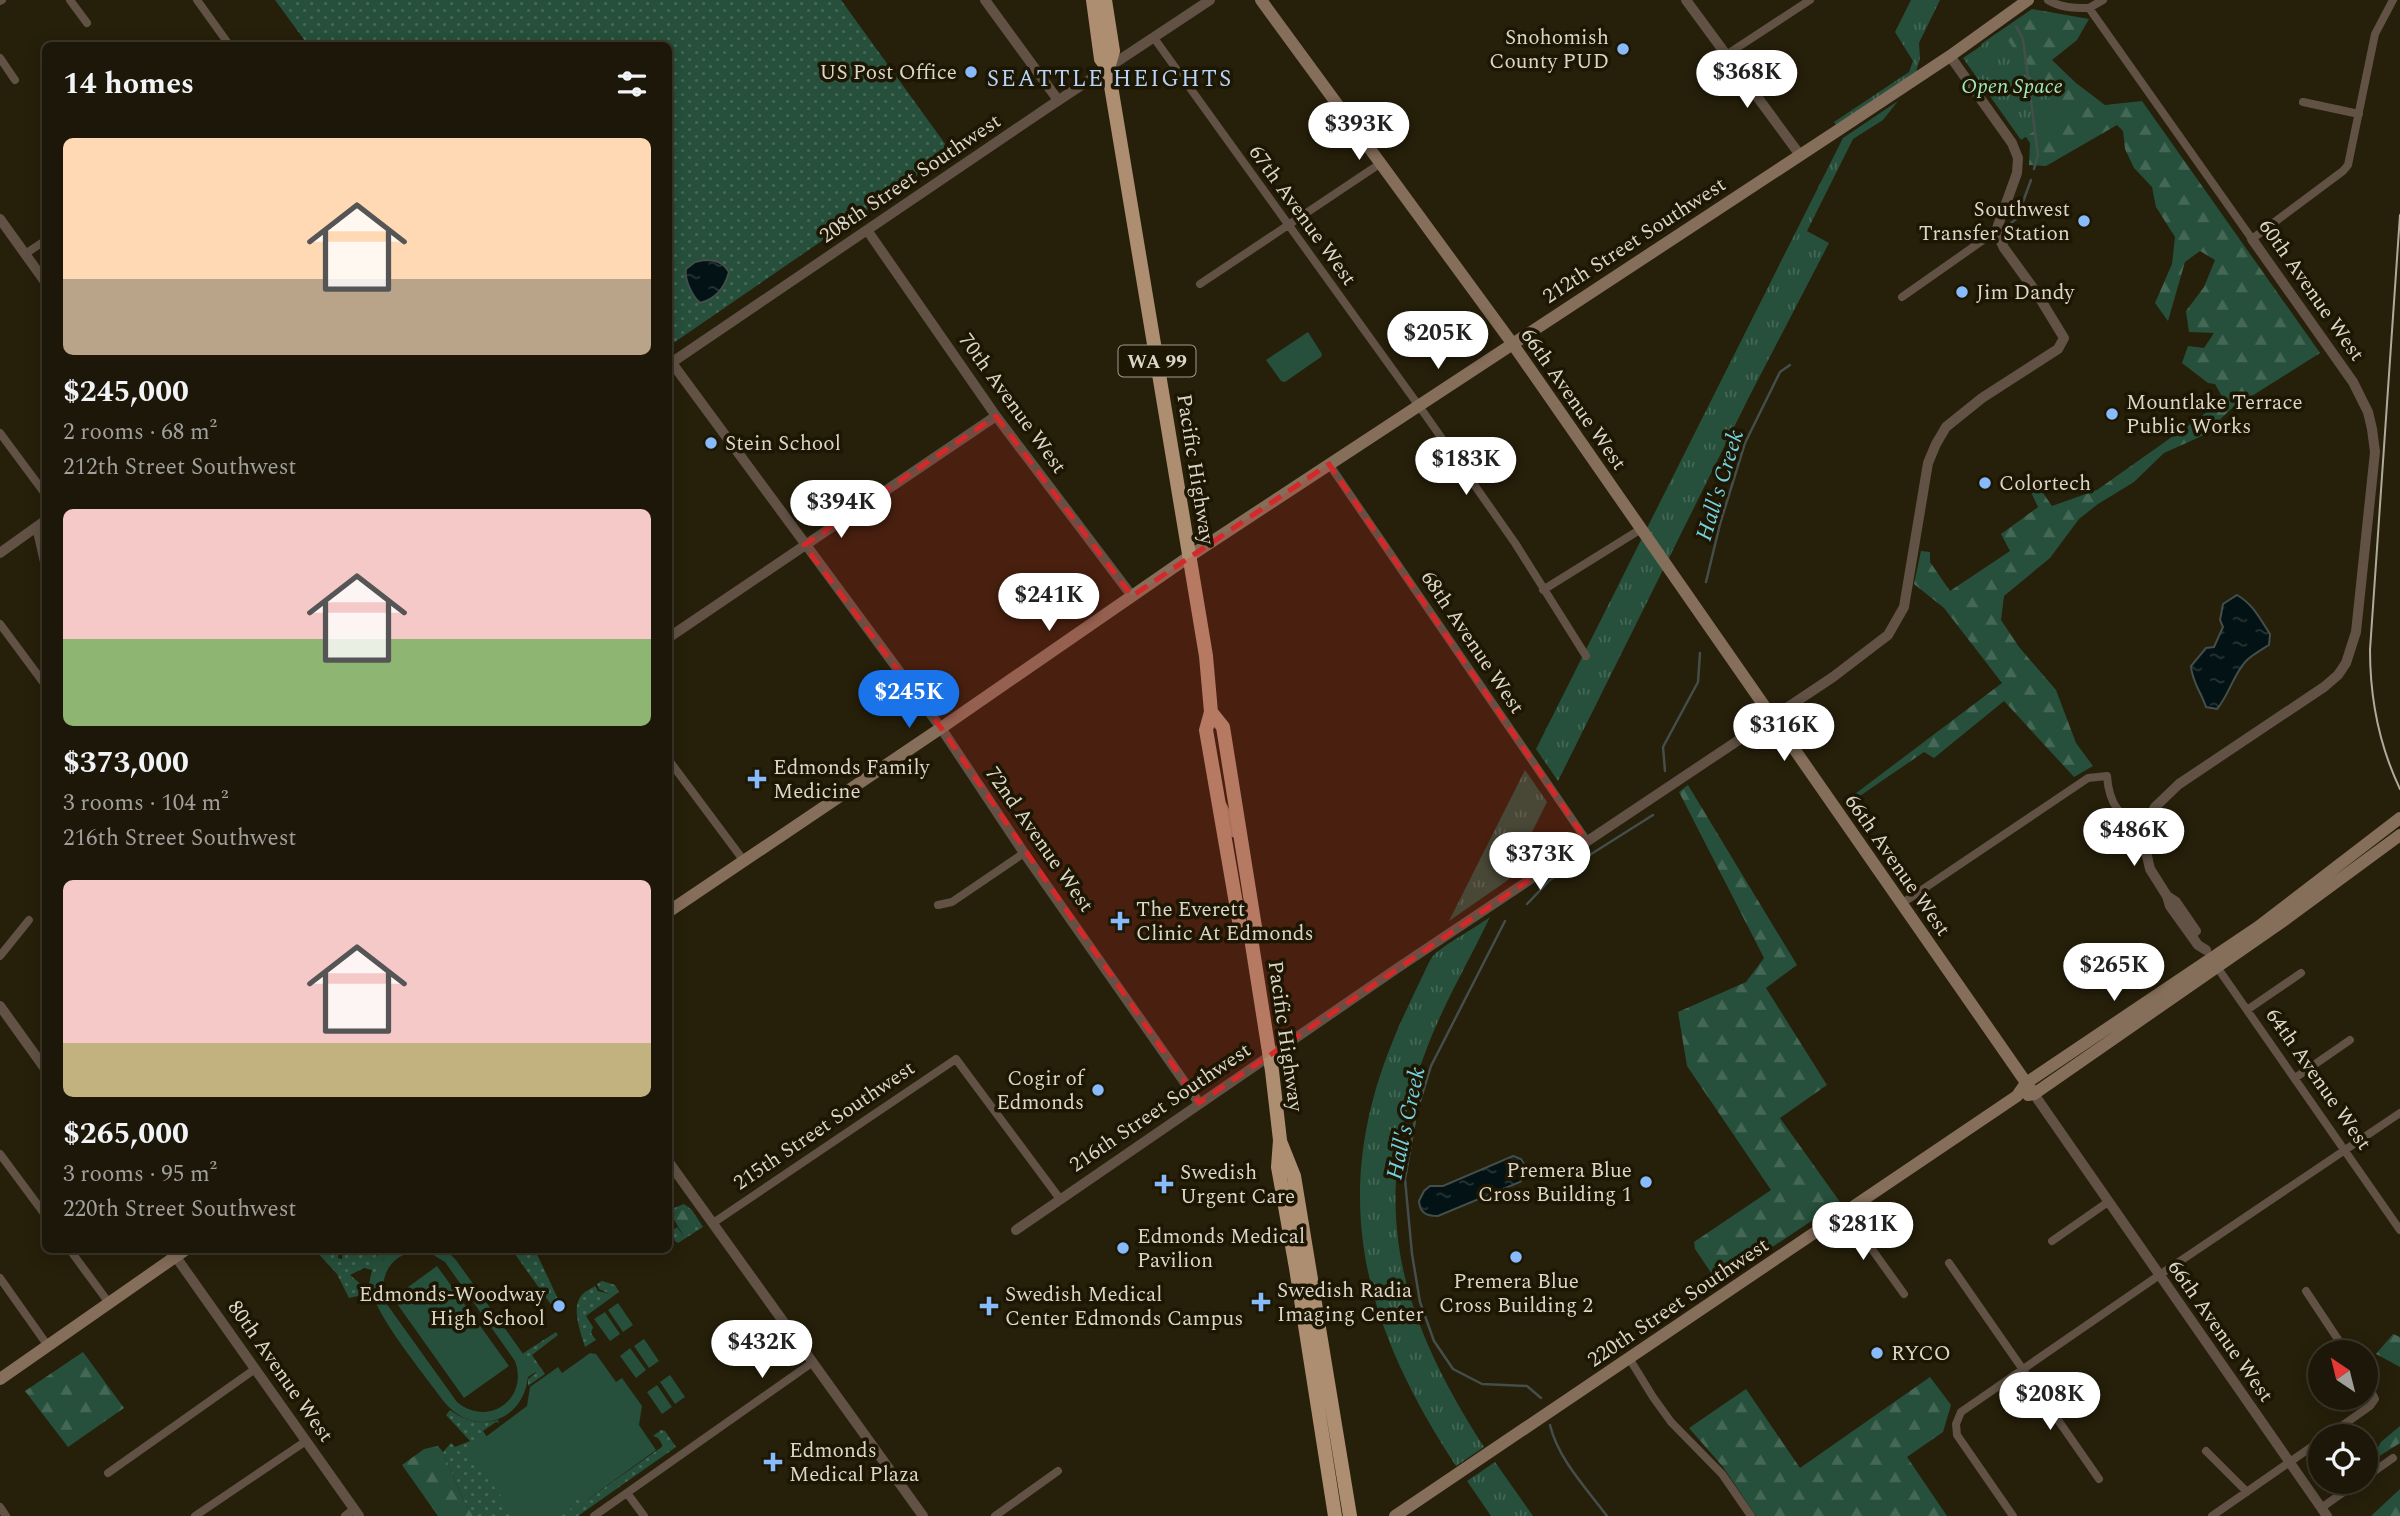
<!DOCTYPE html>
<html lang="en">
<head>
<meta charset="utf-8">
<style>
	:root { --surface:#1c1708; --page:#292416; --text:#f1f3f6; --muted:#a09f9c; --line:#3a3629; --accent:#1a73e8 }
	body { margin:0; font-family:Spectral,serif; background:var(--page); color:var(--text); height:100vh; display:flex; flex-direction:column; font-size:26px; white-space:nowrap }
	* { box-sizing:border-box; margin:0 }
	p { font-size:23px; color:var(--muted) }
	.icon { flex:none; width:38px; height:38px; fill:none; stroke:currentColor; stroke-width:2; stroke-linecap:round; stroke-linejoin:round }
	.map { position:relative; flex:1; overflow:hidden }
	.details { position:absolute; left:42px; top:42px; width:630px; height:1211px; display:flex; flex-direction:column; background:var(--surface); border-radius:10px; box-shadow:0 4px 18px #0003,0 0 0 2px var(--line) }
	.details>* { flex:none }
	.needle { width:46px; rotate:325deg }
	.buttons { position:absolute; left:2308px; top:1340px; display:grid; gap:14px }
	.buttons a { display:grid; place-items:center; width:70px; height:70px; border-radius:50%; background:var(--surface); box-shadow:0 4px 18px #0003,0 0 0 2px var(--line); font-size:35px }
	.price { position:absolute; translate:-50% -60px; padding:0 16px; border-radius:24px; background:#fff; color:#222; font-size:23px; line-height:46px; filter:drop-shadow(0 2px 4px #0008) }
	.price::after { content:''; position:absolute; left:50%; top:42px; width:21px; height:16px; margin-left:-10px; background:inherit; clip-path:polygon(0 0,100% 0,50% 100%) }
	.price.on { background:var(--accent); color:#fff }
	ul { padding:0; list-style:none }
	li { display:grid; align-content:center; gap:14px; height:371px; padding:0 21px }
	li span { display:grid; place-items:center; height:217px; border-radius:10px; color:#555 }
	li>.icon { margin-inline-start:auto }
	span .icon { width:126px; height:126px; fill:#fffc; stroke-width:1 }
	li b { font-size:30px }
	h2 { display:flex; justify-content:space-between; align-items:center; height:84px; padding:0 21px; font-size:30px }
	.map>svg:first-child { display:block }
	.grass { fill:url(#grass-dots) }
	.forest { fill:url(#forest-firs) }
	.park { fill:url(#park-tufts) }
	.garden { fill:#26503b; fill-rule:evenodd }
	.water { fill:url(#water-ripples); stroke:#444e4b; stroke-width:2 }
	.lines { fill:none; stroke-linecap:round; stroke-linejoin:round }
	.stream { stroke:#444e4b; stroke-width:2.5 }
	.minor { stroke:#615245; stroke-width:8 }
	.tertiary { stroke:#615245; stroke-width:10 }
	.secondary { stroke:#856e5a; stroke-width:12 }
	.primary { stroke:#a2846a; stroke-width:12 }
	.trunk { stroke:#ae8e71; stroke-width:14 }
	.tram { stroke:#b0aa9c; stroke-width:2 }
	.marked { fill:#d62828; fill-opacity:0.2; stroke:#d62828; stroke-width:5; stroke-dasharray:14 9; stroke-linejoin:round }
	.poi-dot { fill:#87bbfb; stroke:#1d1602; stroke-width:2.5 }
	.labels { text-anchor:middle; stroke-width:7; stroke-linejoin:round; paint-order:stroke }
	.shield { fill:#1d1602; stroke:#a29c8e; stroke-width:2 }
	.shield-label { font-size:19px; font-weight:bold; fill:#dbd6ca }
	.poi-label { font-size:21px; fill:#dbd6ca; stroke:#1d1602; text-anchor:start }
	.park-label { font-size:21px; font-style:italic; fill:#a1eac3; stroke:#1d1602 }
	.street-label { font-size:21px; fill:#dbd6ca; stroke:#1d1602 }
	.neighbourhood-label { font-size:23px; letter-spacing:2px; fill:#b6d3f8; stroke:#1d1602 }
	.water-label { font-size:23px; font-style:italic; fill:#73d1e1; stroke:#1d1602 }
</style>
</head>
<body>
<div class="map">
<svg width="2400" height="1516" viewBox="0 0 2400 1516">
	<defs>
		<pattern id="grass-dots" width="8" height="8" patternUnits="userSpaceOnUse" patternTransform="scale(1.75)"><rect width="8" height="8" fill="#26503b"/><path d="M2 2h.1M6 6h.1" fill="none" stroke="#456856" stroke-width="1.8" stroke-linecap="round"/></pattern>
		<pattern id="forest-firs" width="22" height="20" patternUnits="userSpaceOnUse" patternTransform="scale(1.75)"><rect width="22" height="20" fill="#26503b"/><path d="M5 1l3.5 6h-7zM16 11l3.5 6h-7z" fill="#456856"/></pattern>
		<pattern id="park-tufts" width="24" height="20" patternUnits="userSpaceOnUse" patternTransform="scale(1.75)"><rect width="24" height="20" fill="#26503b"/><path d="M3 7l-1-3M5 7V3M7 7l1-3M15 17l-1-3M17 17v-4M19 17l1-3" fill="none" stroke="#456856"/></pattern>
		<pattern id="water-ripples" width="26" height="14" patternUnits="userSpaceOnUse" patternTransform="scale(1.75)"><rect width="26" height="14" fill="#031315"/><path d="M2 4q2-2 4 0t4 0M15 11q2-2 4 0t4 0" fill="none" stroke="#273536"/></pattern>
	</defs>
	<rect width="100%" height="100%" fill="#261f0a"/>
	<!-- grass -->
	<path class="grass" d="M275,0H841L951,152L669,346L668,46L308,45Z
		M684,1204L692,1210L703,1227L678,1243L675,1241L672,1231L677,1227L684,1237L680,1210L673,1215L669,1210Z
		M315,1250H339L338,1258L342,1259L343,1250H384L371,1260L386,1250H393L382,1260L373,1287L368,1288L372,1270L364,1268L350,1275L364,1287L361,1290L362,1295L349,1298L337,1274Z
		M512,1250H535L559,1301L552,1306Z
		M602,1281L615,1285L619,1292L586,1316L593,1327L591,1333L596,1340L585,1347C581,1333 571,1309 581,1296C584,1292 590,1289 595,1286L598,1291L610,1294L599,1289L597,1284Z
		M556,1332L558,1335L532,1355L545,1374L528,1386V1379L536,1373L522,1354Z
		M450,1410C465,1421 479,1425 498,1420L499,1423L496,1422L483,1431L487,1437L587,1500L663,1446L658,1438L653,1436L661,1430L665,1431L676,1447L578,1516H473L464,1501L443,1452L451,1443L455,1447L470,1441L446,1415Z"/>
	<!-- forest -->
	<path class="forest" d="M2032,9L2089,19L2077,40L2052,60L2076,83L2105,105L2142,101L2320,353L2231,409L2204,435L2164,453L2134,482L2098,504L2079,519L2050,558L2004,596L2001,620L2019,647L2056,690L2076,743L2093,766L2074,777L2004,701L1934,758L1924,752L1851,802L1855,794L2002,683L1944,608L1914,584L1921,551L1930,552V562L1950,591L2010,551L2001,534L2038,507L2031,492L2041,490L2052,506L2097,490L2224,400L2215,384L2208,383L2182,363L2188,346L2204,348L2214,333L2189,332L2186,311L2204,287L2215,260L2200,251L2185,262L2168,321L2155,303L2172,264L2175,237L2156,207L2152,187L2134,168L2125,149L2123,131L2117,125L2046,166L2029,165L2030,143L2005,105L1981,44Z
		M1688,785L1797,965L1766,988L1827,1085L1780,1118L1840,1202L1718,1283L1695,1249L1694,1242L1771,1190L1687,1066L1678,1012L1746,982L1764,958L1679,792Z
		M680,1210H686L695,1216L696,1224L693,1232L684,1237L672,1216Z
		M2393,1334L2400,1337V1367L2376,1354Z
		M83,1352L124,1408L68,1447L25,1391Z
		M1930,1377L1951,1405L1943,1432L1907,1457L1947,1516H1756L1723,1467L1689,1428L1746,1389L1800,1468Z
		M2400,1426V1443L2370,1462L2381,1442Z
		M438,1446L443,1452L464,1501L473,1516H438L402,1465L424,1449Z
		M2400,1489V1516H2371Z"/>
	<!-- park -->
	<path class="park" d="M1911,0H1940L1919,43L1920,58L1916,72L1836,125L1834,122L1909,72L1913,61L1895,32Z
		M2002,32L2060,114L2021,140L1963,58Z
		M1898,101L1883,120L1853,139L1807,231L1829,243L1749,397L1558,781L1536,749L1843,138Z
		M1525,770L1547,802L1508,880L1449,921Z
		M1490,917C1468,963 1441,1008 1424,1056C1367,1208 1400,1316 1484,1447L1456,1466C1365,1327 1327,1199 1394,1038C1403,1016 1413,996 1423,975C1426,969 1429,961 1433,956C1443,945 1477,927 1490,917Z
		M1495,1462L1533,1516H1491L1467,1481Z"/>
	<!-- garden -->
	<path class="garden" d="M1308,332L1322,354L1321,357L1285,382L1281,381L1266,360Z
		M393,1250H446L456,1260L536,1372L528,1377C523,1422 475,1438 445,1403C429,1381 376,1316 373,1293C371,1275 379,1260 393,1250ZM419,1251L430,1253L445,1262L515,1361C529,1399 488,1428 457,1402L386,1303C377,1277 391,1253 419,1251Z
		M437,1266L509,1366L464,1398L393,1298Z
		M618,1303L633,1325L623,1332L608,1310Z
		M605,1312L620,1334L610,1341L594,1319Z
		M644,1339L659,1361L649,1368L634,1346Z
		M630,1348L646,1370L636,1378L620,1356Z
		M590,1353L596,1354L616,1382L622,1378L642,1406L639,1425L656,1450L587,1500L564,1496L572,1508L561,1516H515L468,1450L527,1406L530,1387L558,1367L562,1373Z
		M670,1375L685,1397L675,1404L660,1382Z
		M657,1385L672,1407L662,1414L647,1392Z"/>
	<!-- water -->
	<path class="water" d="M704,260C716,260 723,262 729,272C725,287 716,299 700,303C692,296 684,279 686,269L695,262Z
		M2237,595C2253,604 2260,619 2270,634L2269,645C2261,650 2252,655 2246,661C2233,675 2229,695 2217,709L2206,707C2201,692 2192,682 2191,666L2206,648L2214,647L2223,627L2220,620L2223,604Z
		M1513,1156L1521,1159C1527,1167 1526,1175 1520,1182L1438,1216C1426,1216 1420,1213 1419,1201L1424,1191L1430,1186H1443Z"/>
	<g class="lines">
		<!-- stream -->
		<path class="stream" d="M2016,26L2023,39L2038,155L2034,169
			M2010,224L2017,218L2031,180
			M1706,582L1720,524L1745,443L1780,372L1790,365
			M1665,771L1663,747L1698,682L1700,653
			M1527,904L1550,880L1653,815
			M1505,921L1431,1066L1416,1114L1405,1179L1412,1254L1420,1302L1434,1341L1453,1369L1482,1384L1527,1386L1541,1398
			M1550,1425C1558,1459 1587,1489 1607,1516"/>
		<!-- minor -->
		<path class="minor" d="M70,0L87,23
			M197,0L230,46
			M2048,0C2061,8 2075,8 2089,8L2252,239L2343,171L2348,165L2375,34L2393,0
			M0,1L2,0
			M2089,8L2103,0
			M1154,38L1424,413L1515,543L1586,656
			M1726,55L1810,0
			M0,58L15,80
			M2303,102L2359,114
			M25,254L46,240
			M1200,284L1381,163
			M1902,297L1996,231
			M0,433L46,495
			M1329,464L1587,841
			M36,527L46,571
			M1543,590L1641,529
			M0,624L46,686
			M668,759L744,861
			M1901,904L2088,778L2107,776C2109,803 2119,820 2146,825
			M938,905L952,902L1024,853
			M0,956L29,920
			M2217,967L2400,1230
			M2247,1010L2301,973
			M2295,1078L2350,1040
			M0,1154L46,1216
			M1846,1213L1904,1294
			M713,1223L956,1059L1060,1199
			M2052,1241L2108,1202
			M70,1250L109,1303
			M1949,1263L2099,1479
			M0,1278L48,1346
			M2306,1291L2347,1353
			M1629,1358L1653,1397L1671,1422L1722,1474L1751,1516
			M2326,1437L2370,1406L2375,1399L2366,1381
			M2206,1451L2247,1492
			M108,1473L255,1369
			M2366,1477L2393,1458
			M627,1493L644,1516
			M0,1507L6,1516
			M2321,1508L2358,1482
			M195,1516L306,1441
			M345,1516L354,1509
			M594,1516L813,1362
			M995,1516L1058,1471
			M2013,1516L1957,1435L1956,1424L1961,1412L2158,1276L2400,1113
			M2212,1516L2320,1441"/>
		<!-- tertiary -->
		<path class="tertiary" d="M985,0L1058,100
			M1686,0L1800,155
			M0,219L46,283
			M867,230L996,416L1132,596
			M672,363L941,728L1024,853L1199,1103
			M668,365L1047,108L1210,0
			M0,553L46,520
			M668,638L996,416
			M2167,896L2176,902L2196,931
			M2206,950L2198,945L2170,906L2167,896L2150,869L2145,847L2146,825L2155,807L2179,784L2324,687L2338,675L2346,663L2356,632L2375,452L2372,429L2368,412L2353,382L2252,239
			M0,1006L46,1070
			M2034,1094L2327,1516
			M668,1161L923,1516
			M1016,1230L1399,967L1833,677L1888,635L1904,607L1928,463L1936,444L1946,427L1982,398L2058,349L2064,338L2036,292L2004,248L1996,231L2017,173L2018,158L2012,143L1950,56
			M171,1250L359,1516"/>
		<!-- secondary -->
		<path class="secondary" d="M1261,0L1512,343L2034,1094
			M668,912L941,728L1190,556L1840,129L1950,56L2028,0
			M2028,1095L2034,1094L2286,919L2400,835
			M0,1379L185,1250
			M1395,1516L2017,1096L2026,1083L2258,927L2400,818"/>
		<!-- primary -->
		<path class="primary" d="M1221,806L1233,831L1240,833"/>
		<!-- trunk -->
		<path class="trunk" d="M1093,0L1101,59L1108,68
			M1105,0L1113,51L1108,68L1206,656L1211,712L1206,730L1241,932L1251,938
			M1211,712L1223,727L1255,927L1251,938L1272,1071L1280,1140L1278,1167L1296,1268L1335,1516
			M1280,1141L1294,1176L1350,1516"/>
		<!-- tram -->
		<path class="tram" d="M2400,215L2370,650C2370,698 2379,745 2400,789"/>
	</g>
	<!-- marked area -->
	<path class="marked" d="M996,416L1132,596L1329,464L1587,841L1199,1103L941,728L804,545Z"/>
	<!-- markers -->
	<g class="poi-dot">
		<circle cx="1623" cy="49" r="7"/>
		<circle cx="971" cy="72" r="7"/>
		<circle cx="2084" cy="221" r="7"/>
		<circle cx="1962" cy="292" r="7"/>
		<circle cx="2112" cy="414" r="7"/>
		<circle cx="711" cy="443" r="7"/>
		<circle cx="1985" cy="483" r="7"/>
		<path d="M753.5 768.5h7v7h7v7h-7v7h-7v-7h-7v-7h7z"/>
		<path d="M1116.5 910.5h7v7h7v7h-7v7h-7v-7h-7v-7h7z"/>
		<circle cx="1098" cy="1090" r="7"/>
		<circle cx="1646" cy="1182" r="7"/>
		<path d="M1160.5 1173.5h7v7h7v7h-7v7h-7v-7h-7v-7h7z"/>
		<circle cx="1123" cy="1248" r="7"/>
		<circle cx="1516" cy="1257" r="7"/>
		<path d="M1257.5 1291.5h7v7h7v7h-7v7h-7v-7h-7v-7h7z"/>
		<circle cx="559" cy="1306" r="7"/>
		<path d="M985.5 1295.5h7v7h7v7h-7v7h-7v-7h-7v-7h7z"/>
		<circle cx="1877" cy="1353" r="7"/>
		<path d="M769.5 1451.5h7v7h7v7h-7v7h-7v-7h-7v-7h7z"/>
	</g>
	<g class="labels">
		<!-- shield labels -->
		<rect class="shield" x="1118.5" y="345.5" width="77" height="31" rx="5"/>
		<g class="shield-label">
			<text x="1157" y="368">WA 99</text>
		</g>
		<!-- poi labels -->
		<g class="poi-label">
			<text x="1609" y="44" text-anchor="end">Snohomish<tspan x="1609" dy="24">County PUD</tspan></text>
			<text x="957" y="79" text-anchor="end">US Post Office</text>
			<text x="2070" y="216" text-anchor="end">Southwest<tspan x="2070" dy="24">Transfer Station</tspan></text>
			<text x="1976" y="299">Jim Dandy</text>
			<text x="2126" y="409">Mountlake Terrace<tspan x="2126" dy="24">Public Works</tspan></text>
			<text x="725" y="450">Stein School</text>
			<text x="1999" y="490">Colortech</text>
			<text x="773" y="774">Edmonds Family<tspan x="773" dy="24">Medicine</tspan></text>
			<text x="1136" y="916">The Everett<tspan x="1136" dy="24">Clinic At Edmonds</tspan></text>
			<text x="1084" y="1085" text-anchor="end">Cogir of<tspan x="1084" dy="24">Edmonds</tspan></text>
			<text x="1632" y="1177" text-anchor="end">Premera Blue<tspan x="1632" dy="24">Cross Building 1</tspan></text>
			<text x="1180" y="1179">Swedish<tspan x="1180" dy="24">Urgent Care</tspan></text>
			<text x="1137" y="1243">Edmonds Medical<tspan x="1137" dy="24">Pavilion</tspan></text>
			<text x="1516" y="1288" text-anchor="middle">Premera Blue<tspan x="1516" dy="24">Cross Building 2</tspan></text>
			<text x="1277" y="1297">Swedish Radia<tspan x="1277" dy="24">Imaging Center</tspan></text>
			<text x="545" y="1301" text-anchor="end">Edmonds-Woodway<tspan x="545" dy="24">High School</tspan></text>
			<text x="1005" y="1301">Swedish Medical<tspan x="1005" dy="24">Center Edmonds Campus</tspan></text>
			<text x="1891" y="1360">RYCO</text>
			<text x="789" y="1457">Edmonds<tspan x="789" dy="24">Medical Plaza</tspan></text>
		</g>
		<!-- park labels -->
		<g class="park-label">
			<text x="2012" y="93">Open Space</text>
		</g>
		<!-- street labels -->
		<g class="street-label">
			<text transform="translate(910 178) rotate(-34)" y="7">208th Street Southwest</text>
			<text transform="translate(1303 215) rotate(54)" y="7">67th Avenue West</text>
			<text transform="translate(1634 240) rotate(-33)" y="7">212th Street Southwest</text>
			<text transform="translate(2312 290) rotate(55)" y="7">60th Avenue West</text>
			<text transform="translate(1574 399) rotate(55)" y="7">66th Avenue West</text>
			<text transform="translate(1013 403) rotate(54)" y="7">70th Avenue West</text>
			<text transform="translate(1196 469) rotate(81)" y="7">Pacific Highway</text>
			<text transform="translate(1473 642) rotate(56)" y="7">68th Avenue West</text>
			<text transform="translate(1040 839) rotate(55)" y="7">72nd Avenue West</text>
			<text transform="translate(1898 865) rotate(55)" y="7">66th Avenue West</text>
			<text transform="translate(1286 1036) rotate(82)" y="7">Pacific Highway</text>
			<text transform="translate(2319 1079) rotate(55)" y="7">64th Avenue West</text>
			<text transform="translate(1160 1107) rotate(-34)" y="7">216th Street Southwest</text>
			<text transform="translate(824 1125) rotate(-34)" y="7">215th Street Southwest</text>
			<text transform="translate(1678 1302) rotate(-34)" y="7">220th Street Southwest</text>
			<text transform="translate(2221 1331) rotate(55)" y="7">66th Avenue West</text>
			<text transform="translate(281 1371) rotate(55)" y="7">80th Avenue West</text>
		</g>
		<!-- neighbourhood labels -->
		<g class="neighbourhood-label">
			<text x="1110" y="86">SEATTLE HEIGHTS</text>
		</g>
		<!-- water labels -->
		<g class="water-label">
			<text transform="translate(1719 485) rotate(-73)" y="8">Hall's Creek</text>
			<text transform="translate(1405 1123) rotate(-78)" y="8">Hall's Creek</text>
		</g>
	</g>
</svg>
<div class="buttons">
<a><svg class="needle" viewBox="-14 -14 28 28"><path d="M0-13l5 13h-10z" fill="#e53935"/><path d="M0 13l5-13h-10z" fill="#a09f9c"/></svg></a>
<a><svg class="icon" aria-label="locate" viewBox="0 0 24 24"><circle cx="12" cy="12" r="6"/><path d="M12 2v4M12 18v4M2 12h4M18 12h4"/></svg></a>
</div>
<b class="price" style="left:1747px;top:110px">$368K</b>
<b class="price" style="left:1359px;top:162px">$393K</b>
<b class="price" style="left:1438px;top:371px">$205K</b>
<b class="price" style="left:1466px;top:497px">$183K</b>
<b class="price" style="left:841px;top:540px">$394K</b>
<b class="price" style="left:1049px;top:633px">$241K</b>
<b class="price on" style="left:909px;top:730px">$245K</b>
<b class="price" style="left:1784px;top:763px">$316K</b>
<b class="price" style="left:2134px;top:868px">$486K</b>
<b class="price" style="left:1540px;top:892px">$373K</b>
<b class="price" style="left:2114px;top:1003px">$265K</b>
<b class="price" style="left:1863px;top:1262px">$281K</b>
<b class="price" style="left:762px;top:1380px">$432K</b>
<b class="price" style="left:2050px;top:1432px">$208K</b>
<section class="details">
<h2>14 homes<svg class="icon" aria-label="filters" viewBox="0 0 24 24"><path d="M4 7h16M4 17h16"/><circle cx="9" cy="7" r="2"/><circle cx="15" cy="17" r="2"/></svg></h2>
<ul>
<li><span style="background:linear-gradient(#ffd9b3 65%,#b9a48a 0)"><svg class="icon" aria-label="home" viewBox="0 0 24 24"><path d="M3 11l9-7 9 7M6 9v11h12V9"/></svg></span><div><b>$245,000</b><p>2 rooms · 68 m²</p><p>212th Street Southwest</p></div></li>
<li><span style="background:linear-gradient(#f6c9c9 60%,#8fb573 0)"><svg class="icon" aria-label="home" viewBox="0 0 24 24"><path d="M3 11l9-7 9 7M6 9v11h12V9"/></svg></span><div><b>$373,000</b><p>3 rooms · 104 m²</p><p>216th Street Southwest</p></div></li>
<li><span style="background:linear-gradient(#f6c9c9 75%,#c2b280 0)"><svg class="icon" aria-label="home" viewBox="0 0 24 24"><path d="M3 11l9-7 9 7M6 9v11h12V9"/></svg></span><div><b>$265,000</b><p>3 rooms · 95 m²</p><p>220th Street Southwest</p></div></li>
</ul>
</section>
</div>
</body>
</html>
